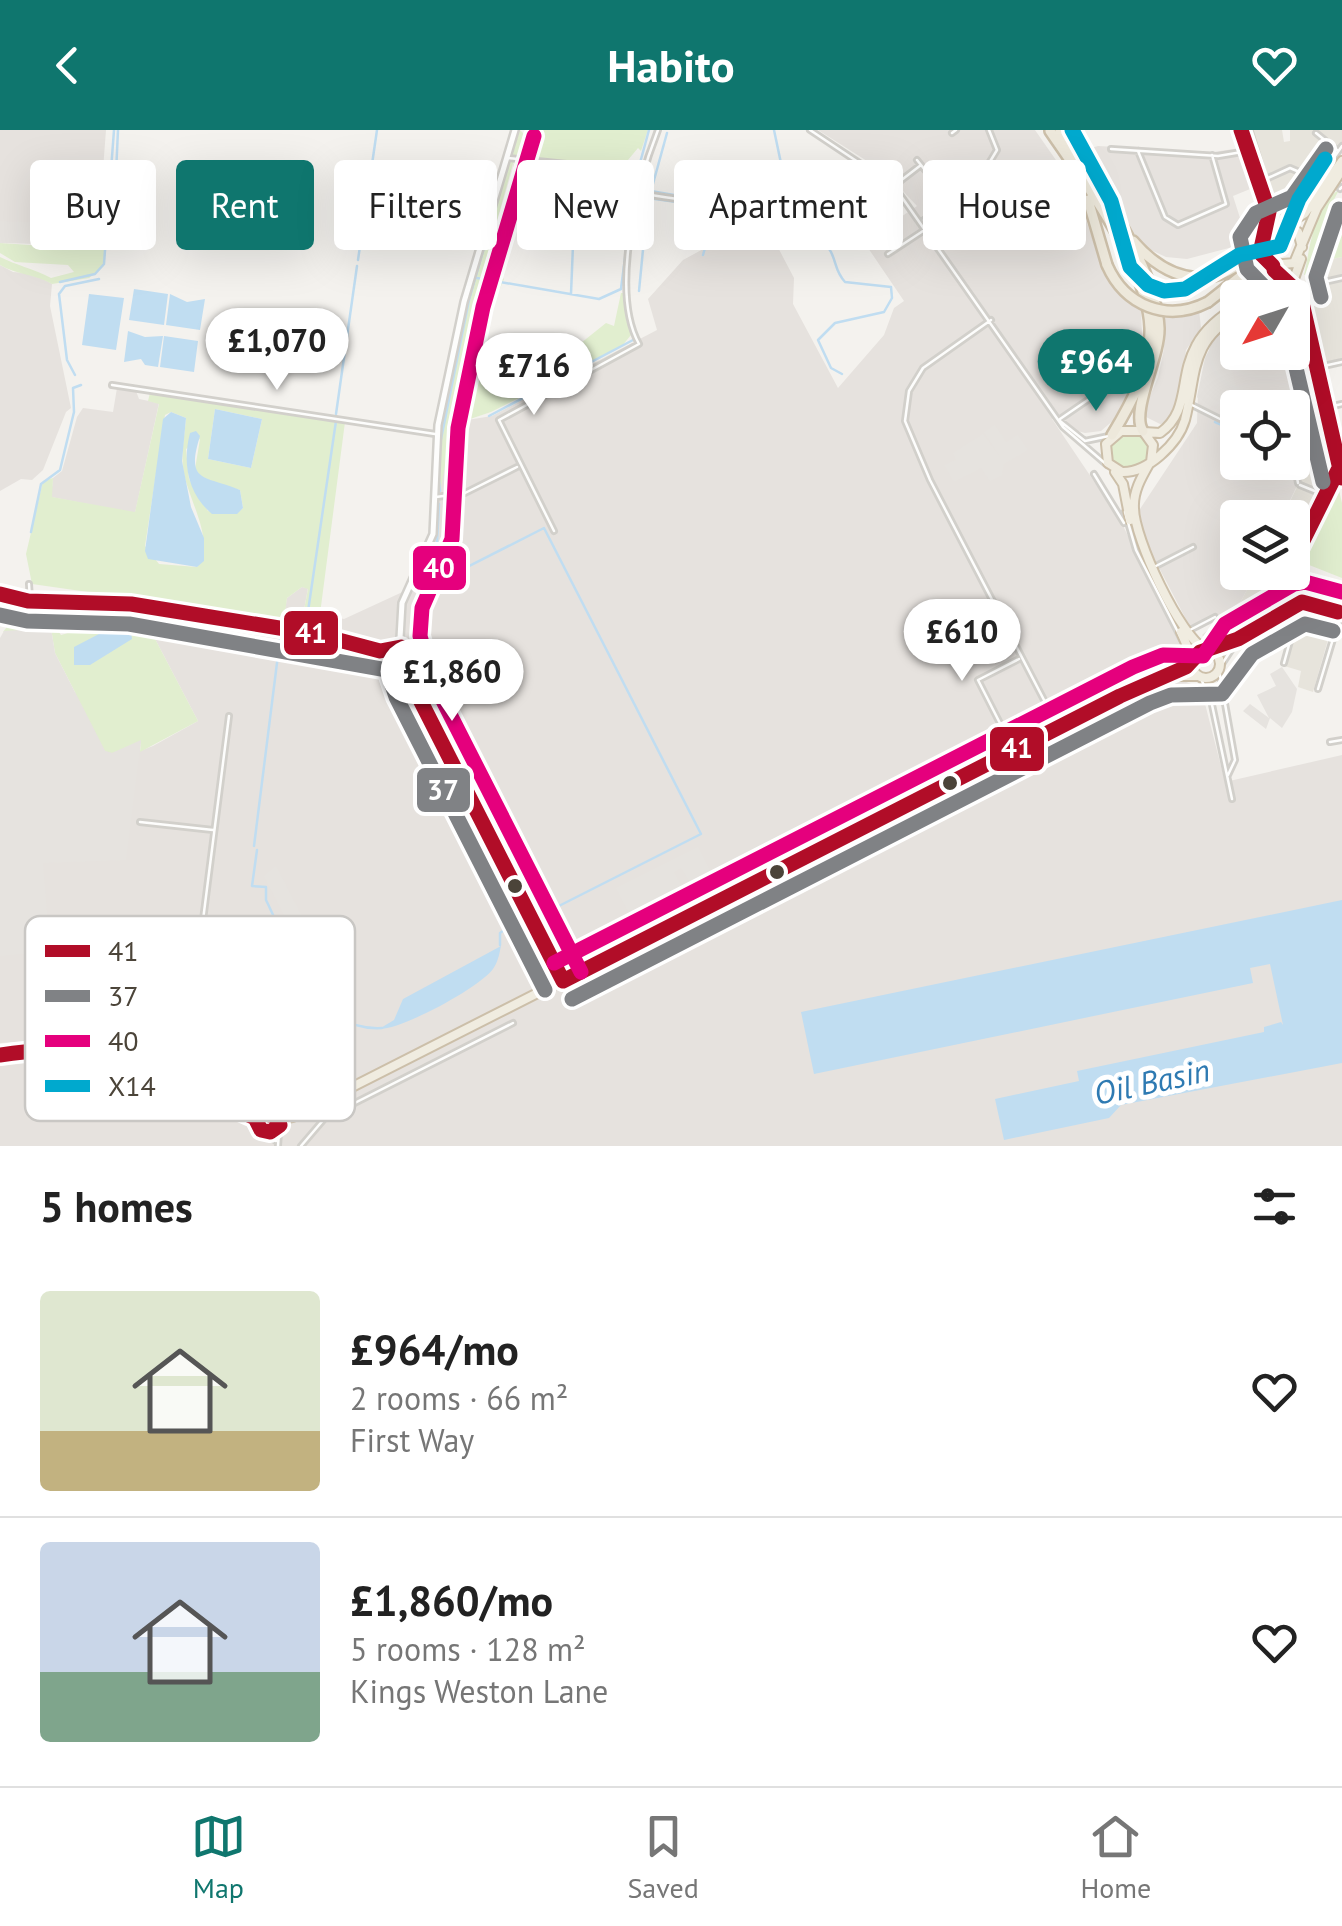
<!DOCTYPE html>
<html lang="en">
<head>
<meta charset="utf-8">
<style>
	:root { --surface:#fff; --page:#f2f2f2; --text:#222; --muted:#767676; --line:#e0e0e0; --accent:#0f766e }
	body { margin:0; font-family:"PT Sans",sans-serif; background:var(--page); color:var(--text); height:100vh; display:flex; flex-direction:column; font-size:38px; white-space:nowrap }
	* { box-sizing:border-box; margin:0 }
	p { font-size:32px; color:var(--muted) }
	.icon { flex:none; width:55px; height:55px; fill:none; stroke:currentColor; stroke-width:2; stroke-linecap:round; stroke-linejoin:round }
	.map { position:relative; height:1016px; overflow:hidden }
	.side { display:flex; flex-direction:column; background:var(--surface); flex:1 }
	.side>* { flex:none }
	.guide { position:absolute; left:30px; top:30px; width:1282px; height:90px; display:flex; gap:20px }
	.needle { width:65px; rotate:231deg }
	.buttons { position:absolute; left:1220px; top:150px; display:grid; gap:20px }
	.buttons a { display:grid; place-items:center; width:90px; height:90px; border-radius:10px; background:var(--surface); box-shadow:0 10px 40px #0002; font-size:50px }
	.price { position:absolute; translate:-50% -85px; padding:0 22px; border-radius:35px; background:#fff; color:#222; font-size:32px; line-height:65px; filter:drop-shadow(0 2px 5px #0008) }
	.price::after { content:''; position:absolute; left:50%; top:60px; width:30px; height:22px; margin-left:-15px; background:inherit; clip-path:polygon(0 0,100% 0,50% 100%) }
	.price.active { background:var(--accent); color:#fff }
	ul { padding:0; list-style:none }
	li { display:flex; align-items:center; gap:30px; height:250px; padding:0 40px }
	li+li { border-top:2px solid var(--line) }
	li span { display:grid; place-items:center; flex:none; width:280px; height:200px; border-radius:10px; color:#555 }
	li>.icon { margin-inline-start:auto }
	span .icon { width:120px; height:120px; fill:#fffc; stroke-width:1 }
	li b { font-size:42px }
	h2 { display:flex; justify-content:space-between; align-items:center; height:120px; padding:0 40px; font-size:42px }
	.chip { padding:0 35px; border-radius:10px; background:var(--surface); box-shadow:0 10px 40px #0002; font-size:35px; line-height:90px }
	.chip.active { background:var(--accent); color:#fff }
	header { display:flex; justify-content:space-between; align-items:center; height:130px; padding:0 40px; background:var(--accent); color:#fff; font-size:45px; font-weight:700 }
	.tabs { display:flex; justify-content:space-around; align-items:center; height:140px; border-top:2px solid var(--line); background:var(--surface); font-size:28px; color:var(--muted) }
	.tabs a { display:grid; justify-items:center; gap:5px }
	.tabs .active { color:var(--accent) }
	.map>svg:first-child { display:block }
	.residential { fill:#e7e4dc }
	.commercial { fill:#f3ebdf }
	.industrial { fill:#e6e2de; fill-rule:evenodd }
	.green { fill:#e1eecf; fill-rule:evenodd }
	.parking { fill:#e6e3df }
	.water { fill:#c0ddf1 }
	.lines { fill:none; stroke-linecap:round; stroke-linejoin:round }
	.stream { stroke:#c0ddf1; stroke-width:2.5 }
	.minor-casing { stroke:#d2d0cb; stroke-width:8 }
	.tertiary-casing { stroke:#d2d0cb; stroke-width:10 }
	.secondary-casing { stroke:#d3cfc5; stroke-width:11 }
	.trunk-casing { stroke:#ccbfa9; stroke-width:12 }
	.motorway-casing { stroke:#ccbfa9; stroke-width:14 }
	.minor { stroke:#fdfdfc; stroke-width:2.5 }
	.tertiary { stroke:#fdfdfc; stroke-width:5 }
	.secondary { stroke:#f7f6f1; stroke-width:6 }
	.trunk { stroke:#f0ece0; stroke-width:8 }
	.motorway { stroke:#ede8db; stroke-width:9 }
	.motorway-bridge-casing { stroke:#ccbfa9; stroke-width:14; stroke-linecap:butt }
	.motorway-bridge { stroke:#ede8db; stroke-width:9 }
	.bus-1-casing { stroke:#fff; stroke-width:22 }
	.bus-2-casing { stroke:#fff; stroke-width:22 }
	.bus-3-casing { stroke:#fff; stroke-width:22 }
	.bus-4-casing { stroke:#fff; stroke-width:22 }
	.bus-1 { stroke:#b10d28; stroke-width:15 }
	.bus-2 { stroke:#808285; stroke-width:15 }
	.bus-3 { stroke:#e5007d; stroke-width:15 }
	.bus-4 { stroke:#00a9ce; stroke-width:15 }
	.bus-dot { fill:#4b4439; stroke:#fff; stroke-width:4 }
	.labels { text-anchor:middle; stroke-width:10; stroke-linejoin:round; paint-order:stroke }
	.water-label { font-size:32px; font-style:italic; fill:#2e7ab2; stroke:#fff }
	.key { fill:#fff; stroke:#c9c7c4; stroke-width:2.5 }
	.key-label { font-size:28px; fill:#4b4439 }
	.line-badge { stroke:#fff; stroke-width:4 }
	.badge-label { font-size:28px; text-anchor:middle; font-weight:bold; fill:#fff }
</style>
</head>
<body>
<header><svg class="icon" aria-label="back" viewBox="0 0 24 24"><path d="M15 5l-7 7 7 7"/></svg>Habito<svg class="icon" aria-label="heart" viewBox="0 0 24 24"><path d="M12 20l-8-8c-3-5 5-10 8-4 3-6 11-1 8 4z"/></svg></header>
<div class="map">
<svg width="1342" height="1016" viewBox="0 0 1342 1016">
	<rect width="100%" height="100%" fill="#f4f2ee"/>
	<!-- residential -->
	<path class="residential" d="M1250,0H1282L1284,12L1290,11V0H1342V12L1298,79L1278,81L1263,48Z
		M1342,127V234L1340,229L1323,233L1305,159L1324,154L1316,132Z
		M1309,332L1328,341L1293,425L1292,388H1282Z
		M1256,443H1285L1278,459L1248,493L1212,514L1207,510L1202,505L1241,471Z
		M1305,477L1335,485L1313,562L1298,557L1301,541L1281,535L1288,507L1281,505L1271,510L1264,498Z"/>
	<!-- commercial -->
	<path class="commercial" d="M1313,241L1328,306L1309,311L1294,246Z"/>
	<!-- industrial -->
	<path class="industrial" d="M0,0H106L97,119L0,111Z
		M818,0H1035L1074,56L1105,144L1123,167L1141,179L1143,227L1116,288L1101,301L1085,303L1074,300L1059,284L1052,289L1120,390L1184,516L1185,528L1171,536L1179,549L1201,558L1225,652L1342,625V1016H0V936L73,928L69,909L0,913V509L141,610L140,621L153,616L198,591L141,482L281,503L287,468L302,457L308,458L304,480L344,489L409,459L433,417L439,329L455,292L492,286L657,200L648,169L683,130L762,87L794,148L793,174L838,258L884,205L894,178L904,171L864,112L917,76L886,43Z
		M1098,16L1213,22L1241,18L1255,57L1233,66L1248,113L1187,129L1166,127L1142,116L1081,21Z
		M0,135L13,142L35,144L52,154L50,176L71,278L66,282L43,340L32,350L21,349L0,361Z
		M1199,180L1201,198L1186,220L1177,276L1164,296L1142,285L1158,247L1164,219L1162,185Z
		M1237,189L1238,222L1287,223L1310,313L1299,316L1300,326L1330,321L1332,331L1328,341L1308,333L1282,387L1238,388V442L1256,443L1241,471L1221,488L1217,484L1190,497L1144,409L1138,382L1197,293L1198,263L1211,213ZM1238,278H1292V332H1238Z
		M117,258L136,261L139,269L159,273L135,383L51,367L53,348L62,341L77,287L83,278L113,282Z"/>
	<!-- green -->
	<path class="green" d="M520,0L524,4L525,0H648L641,21L638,18L628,30L616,32L621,38L596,33L598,41L634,49L631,59L513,37L516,23L474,173L440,363C419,325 484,107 499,56C505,35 514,21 520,0Z
		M1339,60L1331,75L1342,82V127L1317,132L1319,140L1304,145C1310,119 1314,74 1339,60Z
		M0,113L106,120L104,136L89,148L52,154C35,144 17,145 0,135V127C16,135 34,139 51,148L74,142L68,135L15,132L0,123Z
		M491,123L495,142L504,149L487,189L485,215C512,249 540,218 571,221L606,193L614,196L621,163H625L631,205L622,216L491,282L464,291L458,287L459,257Z
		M150,263L345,292L320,484L304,480L308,459L302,457L287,468L284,490L32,454L26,424L43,351L53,348L52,367L135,382L159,274L148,271ZM215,279L262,289L251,338L208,329ZM171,282L186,288C185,304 181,320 183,337C186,368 217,409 197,437L159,434L145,416L165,285ZM200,309L195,339L204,350L240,360L243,378L236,384L208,381L189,349L186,319Z
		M1111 321a19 19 0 1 1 38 0a19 19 0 1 1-38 0Z
		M1337,352L1342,373V448L1299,431Z
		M100,477L141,482L198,591L140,622L141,611L112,623L105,621L55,523L51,498L3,502L9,494L49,488L61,505L96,495L95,484Z"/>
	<!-- parking -->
	<path class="parking" d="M0,91L84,94L83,115L0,113Z
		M1237,189V221L1226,225L1243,277L1235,282L1231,269L1206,279L1197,267L1205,228L1219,202Z
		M995,295L1006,312L1018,305L1028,320L1004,334L1002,345L990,351L981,338L954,352L944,335L956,330L953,323L983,304L1000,327L984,302Z
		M51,498L55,523L105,621L112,623L141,610L126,730L43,733L50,821L0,826V508L4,501Z
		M1282,537L1297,559L1292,582L1282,598L1270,588L1266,599L1243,581L1250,574L1269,588L1257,565L1276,556L1270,544Z
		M698,717L720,761L699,766L681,738L674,742L691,775L638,801L616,758Z
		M276,736L350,880L345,884L336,872L329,873L264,746Z"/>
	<!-- water -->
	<path class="water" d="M134,159L168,164L164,195L129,190Z
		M89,164L124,168L116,220L82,215Z
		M170,164L187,172L205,169L200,200L166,195Z
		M128,201L145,207L163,206L158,237L145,235L141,229L124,232Z
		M164,206L198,211L194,242L160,237Z
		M215,279L262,289L251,338L208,329Z
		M171,282L186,288L182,331L191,377L204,408V431L197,437L148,429L145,421L163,289Z
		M196,301L200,306C185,354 205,345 240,360L243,378L237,384H212C188,364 182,333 190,303Z
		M122,492L130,495L132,509L90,535H74V517Z
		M1342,770V933L1121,975L1109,988L1004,1010L995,969L1079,951L1077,941L1264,902V897L1281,892L1283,895L1270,834L1250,838L1253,853L814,944L801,882Z
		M501,816C499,825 498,832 493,839C479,858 401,900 379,899L394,890L403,869Z"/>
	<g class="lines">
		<!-- stream -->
		<path class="stream" d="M774,0L782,38L775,57L785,69
			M667,3L651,61L708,71
			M510,26L518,0
			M637,44L649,0
			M252,51L259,57
			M264,55L266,45
			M269,59L278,55
			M250,66L258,63
			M717,70L726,58L753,41L777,53
			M751,73L764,79L786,76
			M787,74C795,97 821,102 831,122C837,134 835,141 845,152L891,157L892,168L884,182L835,193L818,210L831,238L842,244
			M113,109L118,0
			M265,110L277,102
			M703,125L717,78L733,76
			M358,130L377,0
			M477,148L599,169L621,159L635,50
			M60,152L95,144L104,134L114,0
			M639,161L648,68L712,77
			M571,164L575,66
			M75,245L67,230L59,164L65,156L99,149
			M336,284L357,136
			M489,286L633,210
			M1215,292L1238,302
			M440,314L469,170L509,30
			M438,342L440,361
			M31,402L41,354L60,340L74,282L73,258L81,255
			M422,435L437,412L439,374
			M414,451L412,457L420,461L544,398L701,704L545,783
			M0,495L15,479
			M306,495L336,291
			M400,549L524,787L500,803V815
			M254,716L280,509
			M257,720L252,756L266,757V770C292,822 312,902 382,898
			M0,916L56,908
			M94,920L138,929L187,957
			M22,928L80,921
			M0,933L16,929
			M208,970L219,977"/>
		<defs>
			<path id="minor" d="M810,0L894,56L1063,297L1107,335
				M952,3L956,0
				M1316,3L1337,20
				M1111,19L1218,26L1248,21
				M1138,21L1165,87L1178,95L1226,74L1212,25
				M508,28L596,37L645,51L651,65C696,72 751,81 793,69
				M917,30L925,40
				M1268,48L1290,38L1318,50L1342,16
				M895,55L921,35
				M1340,59L1342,57
				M924,90L980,48L997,20L989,0
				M888,124L926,99
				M1295,148L1314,226
				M1306,156L1342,148
				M1303,175L1342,348
				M991,190L923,238L909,261L905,291L930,350L1058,597
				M1319,237L1342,232
				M112,255L435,304
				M1190,274L1238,298
				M1329,277L1342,274
				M1060,289L1114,252L1126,251
				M1060,291L1085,311L1109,306
				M1311,312L1329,309
				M1292,321L1298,353
				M1094,344L1124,393
				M1300,355L1322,364
				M436,367L465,363L517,337
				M1125,382L1136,420L1182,510
				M554,401L499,290L639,214C610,162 637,53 658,0
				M1292,434L1337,341
				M1154,437L1193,417
				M29,454L30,469
				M0,464L27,470
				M1285,464L1299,473
				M0,478L28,471L98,470L402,522
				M1246,498L1274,474L1289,442
				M1188,501L1215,487
				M1210,521L1302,472L1338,482
				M1284,533L1300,475
				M1220,537L1237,511
				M1219,540L1235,630L1228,645
				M1200,547L1211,570L1232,669
				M1318,559L1342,479
				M1008,609L978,550L1019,529
				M1330,612L1342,610
				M140,692L213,700
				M163,819L198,824
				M189,926L206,928L245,946L317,910
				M183,947L229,586
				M255,988L257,997L276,1011
				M278,1016L280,989
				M301,1016L325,988L513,893"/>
			<path id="tertiary" d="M515,0L464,172L438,295L433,404L402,473L400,508L414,558L563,851"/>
			<path id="secondary" d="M1241,0L1269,82L1264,102
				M1248,0L1272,78L1284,94"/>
			<path id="trunk" d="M1286,95L1305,83L1342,31
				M1302,117L1298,102L1284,94L1269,98L1259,114L1262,127L1272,135L1294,133L1317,78L1342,40
				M1252,168L1274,150L1273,136
				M1268,168L1295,146L1301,129
				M1144,302L1160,303C1203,272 1161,220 1238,176
				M1151,332L1153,315L1143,301H1121L1106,314L1108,333L1122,342C1147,343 1178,314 1185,290C1197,243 1189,212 1238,183
				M1149,334C1141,348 1133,362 1134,378C1134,408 1180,507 1206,520
				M1115,342L1123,354L1130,390
				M1181,502L1193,530
				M1192 534a14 14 0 1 1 28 0a14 14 0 1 1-28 0Z
				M1168,546H1199
				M0,925C40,921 85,908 124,919C181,935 231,1004 293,987L1192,531"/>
			<path id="motorway" d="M1060,0C1095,52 1156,135 1159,198C1160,227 1130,282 1143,301
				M1050,1C1084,51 1148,137 1150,198C1151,237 1132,272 1112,305
				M1088,70L1107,135
				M1133,111C1170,154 1220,164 1259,114
				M1208,172L1241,146L1272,135"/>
		</defs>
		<!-- minor casing -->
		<use href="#minor" class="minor-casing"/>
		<!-- tertiary casing -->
		<use href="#tertiary" class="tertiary-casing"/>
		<!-- secondary casing -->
		<use href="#secondary" class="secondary-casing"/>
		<!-- trunk casing -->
		<use href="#trunk" class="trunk-casing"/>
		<!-- motorway casing -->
		<use href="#motorway" class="motorway-casing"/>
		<!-- minor -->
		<use href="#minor" class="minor"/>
		<!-- tertiary -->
		<use href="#tertiary" class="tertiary"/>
		<!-- secondary -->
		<use href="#secondary" class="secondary"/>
		<!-- trunk -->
		<use href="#trunk" class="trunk"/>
		<!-- motorway -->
		<use href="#motorway" class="motorway"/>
		<defs>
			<path id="motorway-bridge" d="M1107,135C1125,176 1167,193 1208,172"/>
		</defs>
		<!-- motorway-bridge casing -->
		<use href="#motorway-bridge" class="motorway-bridge-casing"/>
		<!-- motorway-bridge -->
		<use href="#motorway-bridge" class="motorway-bridge"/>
		<defs>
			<path id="bus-1" d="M1241,0L1269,82L1260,123L1273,136
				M1274,140L1300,164L1342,348
				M1292,433L1338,340
				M0,464L28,471L131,474L316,504L380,521L401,517L414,558L563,851
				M563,851L1120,566L1186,537L1200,522L1238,509L1302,472L1338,482
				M0,925C122,909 132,912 235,979
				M235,979L276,986L280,995L270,1002L261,1000L255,988Z"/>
			<path id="bus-2" d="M1321,167L1316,147L1339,79
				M1275,168L1247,139L1240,107L1256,83L1292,67L1326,19
				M1292,221L1323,352
				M0,485L27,491L129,494L387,540L396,567L545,860
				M572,869L1150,573L1171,565L1222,564L1252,524L1305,494L1333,501"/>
			<path id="bus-3" d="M534,6L483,177L458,298L452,409L422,478L420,506L433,551L581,842
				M554,833L1133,537L1163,525L1203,526L1225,494L1294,454L1305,452L1342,462"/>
			<path id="bus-4" d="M1072,0L1111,71L1130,137L1148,155L1164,161L1185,159L1239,125L1280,116L1299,69L1325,29"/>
		</defs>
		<!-- bus-1 casing -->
		<use href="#bus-1" class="bus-1-casing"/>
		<!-- bus-2 casing -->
		<use href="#bus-2" class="bus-2-casing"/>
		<!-- bus-3 casing -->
		<use href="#bus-3" class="bus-3-casing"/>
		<!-- bus-4 casing -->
		<use href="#bus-4" class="bus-4-casing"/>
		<!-- bus-1 -->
		<use href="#bus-1" class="bus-1"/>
		<!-- bus-2 -->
		<use href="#bus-2" class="bus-2"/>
		<!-- bus-3 -->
		<use href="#bus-3" class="bus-3"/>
		<!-- bus-4 -->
		<use href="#bus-4" class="bus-4"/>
	</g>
	<!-- markers -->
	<g class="bus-dot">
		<circle cx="950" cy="653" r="9"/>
		<circle cx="777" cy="742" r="9"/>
		<circle cx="515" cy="756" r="9"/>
	</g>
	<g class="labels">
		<!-- water labels -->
		<g class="water-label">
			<text transform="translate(1152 952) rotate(-12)" y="11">Oil Basin</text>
		</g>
	</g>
	<!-- legend -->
	<rect x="25" y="786" width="330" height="205" rx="15" class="key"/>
	<rect x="45" y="815" width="45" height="12" fill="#b10d28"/>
	<rect x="45" y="860" width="45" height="12" fill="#808285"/>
	<rect x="45" y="905" width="45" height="12" fill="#e5007d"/>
	<rect x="45" y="950" width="45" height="12" fill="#00a9ce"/>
	<g class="key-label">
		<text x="108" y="831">41</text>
		<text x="108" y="876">37</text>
		<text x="108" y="921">40</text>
		<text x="108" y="966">X14</text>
	</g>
	<g class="line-badge">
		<rect x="411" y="414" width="57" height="48" rx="10" fill="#e5007d"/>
		<rect x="282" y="479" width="58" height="48" rx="10" fill="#b10d28"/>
		<rect x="988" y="595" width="58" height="48" rx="10" fill="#b10d28"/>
		<rect x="415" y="636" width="57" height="48" rx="10" fill="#808285"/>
	</g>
	<g class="badge-label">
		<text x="439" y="448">40</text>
		<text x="311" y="513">41</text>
		<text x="1017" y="628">41</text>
		<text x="443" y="670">37</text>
	</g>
</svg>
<div class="buttons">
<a><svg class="needle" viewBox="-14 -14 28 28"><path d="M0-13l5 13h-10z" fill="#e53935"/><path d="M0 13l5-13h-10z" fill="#767676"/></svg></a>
<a><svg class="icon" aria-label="locate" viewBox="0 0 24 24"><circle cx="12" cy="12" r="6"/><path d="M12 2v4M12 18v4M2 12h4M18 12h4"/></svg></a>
<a><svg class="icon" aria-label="layers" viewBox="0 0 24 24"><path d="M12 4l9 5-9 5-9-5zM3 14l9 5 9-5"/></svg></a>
</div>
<b class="price" style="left:277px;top:263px">£1,070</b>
<b class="price active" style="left:1096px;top:284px">£964</b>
<b class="price" style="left:534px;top:288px">£716</b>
<b class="price" style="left:962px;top:554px">£610</b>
<b class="price" style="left:452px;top:594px">£1,860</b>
<div class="guide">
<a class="chip">Buy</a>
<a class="chip active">Rent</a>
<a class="chip">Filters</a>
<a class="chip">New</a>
<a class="chip">Apartment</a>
<a class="chip">House</a>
</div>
</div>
<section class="side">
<h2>5 homes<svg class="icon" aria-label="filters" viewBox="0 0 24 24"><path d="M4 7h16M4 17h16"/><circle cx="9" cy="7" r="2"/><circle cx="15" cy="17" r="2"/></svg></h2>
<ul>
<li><span style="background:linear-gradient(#dfe7d0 70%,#c2b280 0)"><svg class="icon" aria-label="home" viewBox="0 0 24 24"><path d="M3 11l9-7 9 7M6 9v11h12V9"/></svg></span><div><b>£964/mo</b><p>2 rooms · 66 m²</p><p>First Way</p></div><svg class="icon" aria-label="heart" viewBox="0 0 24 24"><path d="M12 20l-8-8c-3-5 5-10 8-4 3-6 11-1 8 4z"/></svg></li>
<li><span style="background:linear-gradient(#c9d6e8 65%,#7fa58c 0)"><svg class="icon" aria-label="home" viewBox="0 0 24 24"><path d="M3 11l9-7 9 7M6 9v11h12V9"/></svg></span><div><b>£1,860/mo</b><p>5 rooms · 128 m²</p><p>Kings Weston Lane</p></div><svg class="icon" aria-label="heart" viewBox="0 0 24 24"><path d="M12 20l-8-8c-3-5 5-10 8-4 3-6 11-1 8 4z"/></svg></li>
</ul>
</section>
<nav class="tabs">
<a class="active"><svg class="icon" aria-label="map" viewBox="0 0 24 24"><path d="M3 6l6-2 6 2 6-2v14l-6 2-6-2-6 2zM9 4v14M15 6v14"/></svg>Map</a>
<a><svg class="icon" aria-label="saved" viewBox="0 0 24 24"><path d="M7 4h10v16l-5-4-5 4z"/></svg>Saved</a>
<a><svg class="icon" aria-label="home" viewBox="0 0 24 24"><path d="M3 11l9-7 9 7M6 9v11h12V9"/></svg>Home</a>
</nav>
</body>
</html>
